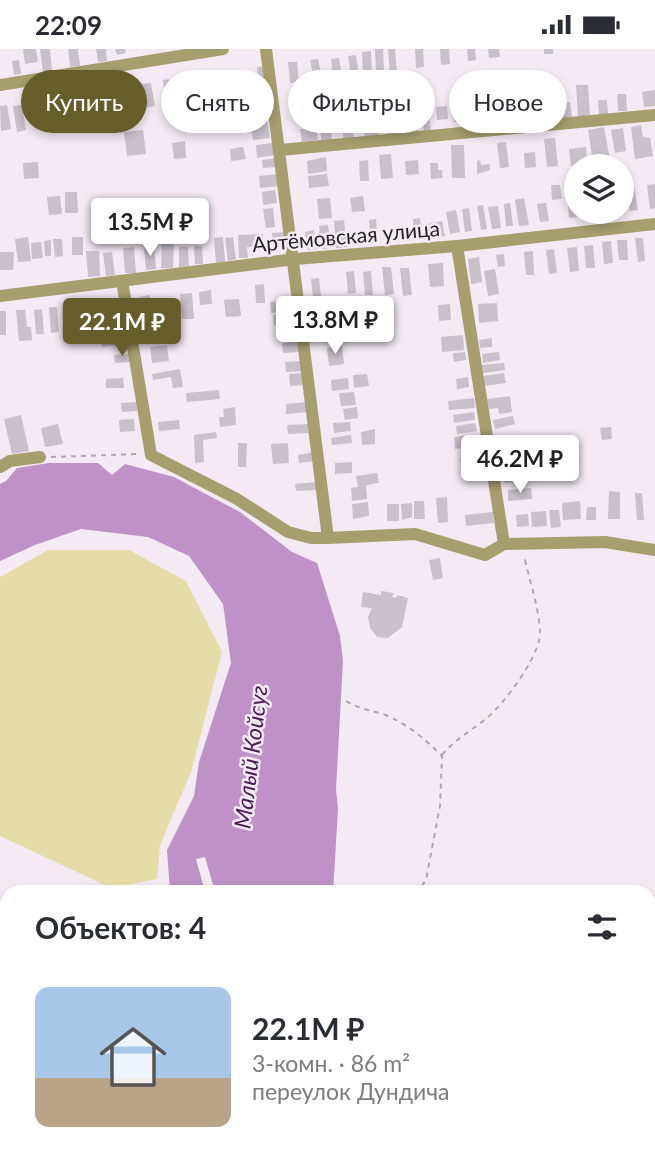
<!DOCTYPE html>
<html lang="ru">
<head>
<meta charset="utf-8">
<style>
	:root { --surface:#fff; --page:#f7f7f7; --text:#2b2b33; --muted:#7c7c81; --accent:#675d2a }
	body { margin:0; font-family:Lato,sans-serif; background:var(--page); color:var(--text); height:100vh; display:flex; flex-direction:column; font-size:26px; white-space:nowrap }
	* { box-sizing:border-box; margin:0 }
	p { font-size:23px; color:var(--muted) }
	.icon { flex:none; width:38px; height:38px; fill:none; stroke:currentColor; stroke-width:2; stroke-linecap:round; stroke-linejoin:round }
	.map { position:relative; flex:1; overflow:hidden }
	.drawer { position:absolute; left:0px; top:836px; width:656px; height:275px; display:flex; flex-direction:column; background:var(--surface); border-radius:21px 21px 0 0; box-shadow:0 4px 10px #0003 }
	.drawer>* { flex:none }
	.hud { position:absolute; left:21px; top:21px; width:614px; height:63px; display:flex; gap:14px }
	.tools { position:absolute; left:564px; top:105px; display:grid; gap:14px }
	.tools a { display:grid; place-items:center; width:70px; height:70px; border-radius:50%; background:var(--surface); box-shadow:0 4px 10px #0003; font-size:35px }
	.price { position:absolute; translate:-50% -60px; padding:0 16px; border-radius:7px; background:#fff; color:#222; font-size:23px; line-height:46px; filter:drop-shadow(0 2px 4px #0008) }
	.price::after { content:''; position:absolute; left:50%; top:42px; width:21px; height:16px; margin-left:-10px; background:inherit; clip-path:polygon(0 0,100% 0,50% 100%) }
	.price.selected { background:var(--accent); color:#fff }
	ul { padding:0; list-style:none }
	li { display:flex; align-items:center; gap:21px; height:175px; padding:0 35px }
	li span { display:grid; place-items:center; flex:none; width:196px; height:140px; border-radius:14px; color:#555 }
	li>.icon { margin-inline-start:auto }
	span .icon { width:84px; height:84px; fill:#fffc; stroke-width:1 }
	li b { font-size:30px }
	h2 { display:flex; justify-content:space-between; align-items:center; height:84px; padding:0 35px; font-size:30px }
	.pill { padding:0 24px; border-radius:32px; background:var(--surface); box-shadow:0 4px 10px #0003; font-size:24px; line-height:63px }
	.pill.selected { background:var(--accent); color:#fff }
	.status { display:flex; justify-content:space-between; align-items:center; height:49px; padding:0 35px; background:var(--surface); direction:ltr }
	.status svg { height:19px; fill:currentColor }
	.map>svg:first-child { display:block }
	.green { fill:#e6dca7 }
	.water { fill:#be92c6 }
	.building { fill:#c8c0ca }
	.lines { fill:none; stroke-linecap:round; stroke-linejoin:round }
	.path { stroke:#ada6ae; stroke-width:2; stroke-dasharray:5 5; stroke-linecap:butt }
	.minor { stroke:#a69e6d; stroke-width:12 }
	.labels { text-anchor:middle; stroke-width:5; stroke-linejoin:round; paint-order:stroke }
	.street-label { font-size:21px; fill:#231f23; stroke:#f3eaf4 }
	.water-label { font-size:23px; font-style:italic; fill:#4f1959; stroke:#f3eaf4 }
</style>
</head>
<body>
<div class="status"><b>22:09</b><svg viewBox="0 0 49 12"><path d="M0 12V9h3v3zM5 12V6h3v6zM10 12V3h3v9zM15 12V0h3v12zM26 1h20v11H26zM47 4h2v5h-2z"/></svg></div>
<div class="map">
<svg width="655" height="1111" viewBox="0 0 655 1111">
	<rect width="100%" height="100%" fill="#f3eaf4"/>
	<!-- green -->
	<path class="green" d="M48,501H129L186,532L222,603L191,723L160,796L157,830L111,839L0,787V528Z"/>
	<!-- water -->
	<path class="water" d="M49,414H98L112,426L125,415L174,428L204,444L240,463L292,503L317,514L340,587L343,612L336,740L338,760L333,843H215L205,808L196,810L205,843H170L167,801L194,747L199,713L231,614L223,555L189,507L148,488L81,480L35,496L0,512V435L6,432L17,419Z
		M200,1104H242L243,1111H201Z
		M291,1104H358L360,1111H289Z"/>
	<!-- building -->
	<path class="building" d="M23,0H36L38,13L25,15Z
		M40,0H50L52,22L43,23Z
		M68,0H78L80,17L70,18Z
		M96,0H106L107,12L98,13Z
		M115,0H125L126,4L117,6Z
		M375,0H383L384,22L376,23Z
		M388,0H395L397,25H390Z
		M415,0H423L424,18L416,19Z
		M440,0H449L450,15L441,16Z
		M467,0H475L476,11L468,12Z
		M488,0H499L500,8L489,9Z
		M544,0H553V5H544Z
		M371,2L372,24L363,25L362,3Z
		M356,6L359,27L351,28L348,7Z
		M339,9L343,33L334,34L331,10Z
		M318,10L323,34L315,36L310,11Z
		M19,11L21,25L14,26L12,12Z
		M288,13H297L299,33L290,34Z
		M266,17L268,39L259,41L257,18Z
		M215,25H224L225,44H216Z
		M195,29L198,54L189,55L186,30Z
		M171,30L174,53L166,54L163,31Z
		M211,31L213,51L205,52L203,32Z
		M151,34L155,57L144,59L141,35Z
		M576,36H588L590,67L578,68Z
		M124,38L127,69L117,70L114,39Z
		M103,41L106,63L98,64L96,42Z
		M655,41V57L644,58L642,43Z
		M84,45L87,72L78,73L75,46Z
		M617,45H626L627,62H618Z
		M61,47L65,68L56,70L53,48Z
		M538,47L540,72H533L530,48Z
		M545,47H554L555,70H546Z
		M522,49L525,73L517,74L514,50Z
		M42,51L45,77L37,78L33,53Z
		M261,51L263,68L249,70L248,53Z
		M598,51H607L608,65L599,66Z
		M570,53L572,69L563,70L561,54Z
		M507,55L509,73L501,74L500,56Z
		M7,56L11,80L1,82L0,57Z
		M22,56L26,81L17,83L13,57Z
		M478,56L480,78L470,79L468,57Z
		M447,57L448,70L437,71L436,58Z
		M453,57H461L462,73H454Z
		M495,59L497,76L487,77L485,60Z
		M422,63H429L431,84L424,85Z
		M267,70L270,89L253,91L250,73Z
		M399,70L402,87L388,89L385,72Z
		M330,72L332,93L322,94L319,73Z
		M350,72L354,90L344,92L341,74Z
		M417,73L418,85L408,86L407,74Z
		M377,74L379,88L365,90L363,75Z
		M641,76L643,88L650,89L653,107L635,110L631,78Z
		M604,78L610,111L593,114L588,81Z
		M316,79L318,91L302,93L300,80Z
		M623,79L626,102L615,104L611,81Z
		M143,81L146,105L127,107L124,83Z
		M555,89L558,117L547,118L544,90Z
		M185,92L186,109L174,110L172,94Z
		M506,93L509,118L500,119L497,94Z
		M272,94L274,106L257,109L256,96Z
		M451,96H464L465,129H452Z
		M243,98L246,110L231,112L230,100Z
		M586,98L587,115L571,117L569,100Z
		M535,103L536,118L525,119L524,104Z
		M391,105L393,129L381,130L379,106Z
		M326,108L327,122L308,125L307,112Z
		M277,109L278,118L263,119L262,111Z
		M368,111L369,132H360L359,112Z
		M418,111L419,125L406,126L405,112Z
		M480,111L481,116L490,115V121L477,125V112Z
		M38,113L39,129L24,130L23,114Z
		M430,114H438V121H442L443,129L431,130Z
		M278,125L279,137L260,139L259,127Z
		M327,125L329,137L309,139L308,127Z
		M655,135V159L650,160L647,136Z
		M551,136H560L562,150L552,151Z
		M634,137L638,161L630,162L626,138Z
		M275,141L277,154L263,156L262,143Z
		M65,143H77L78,164H65Z
		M60,147L62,165L49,166L47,148Z
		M363,147L365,162L352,163L350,149Z
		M330,149L332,169L319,170L317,150Z
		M524,149L529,176L519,177L515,151Z
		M510,154L513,177H506L504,155Z
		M546,154L549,172L540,173L537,155Z
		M568,155H576L577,168L569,169Z
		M483,156L487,180L481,181L477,157Z
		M498,157L501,179L492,180L488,158Z
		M273,159L275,178L266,179L263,160Z
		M469,159L472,182L465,183L462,160Z
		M456,161L460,183L450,185L446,163Z
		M420,169L422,189H414L413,170Z
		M376,170L378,194H371L369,171Z
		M344,171L347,198L336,199L334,172Z
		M442,172L445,187L430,189L428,175Z
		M328,176L331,199L322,200L319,177Z
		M390,179H398L399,191L391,192Z
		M314,181L316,200L308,201L305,183Z
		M289,183V194L273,195L272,184Z
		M263,185V197L247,198L248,209H239L238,186Z
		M28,188L31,212L18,213L15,190Z
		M72,188H83V206H72Z
		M223,188L225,213L216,214L214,189Z
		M233,188L236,210L228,212L225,189Z
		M635,189H643L645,212L638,213Z
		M53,190H62L63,207L55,208Z
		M51,191V207H45L44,192Z
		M617,191H627L628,211H619Z
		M162,192H174L173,219H161Z
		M611,192L613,214L604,215L602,193Z
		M41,193L43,209L32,210L31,194Z
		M593,196L595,219H586L584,197Z
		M194,197H202L203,215H195Z
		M134,198L136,224H125L123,199Z
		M144,198H154L156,220L146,221Z
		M179,198H188L189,217L179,218Z
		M577,198L579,222L570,223L567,199Z
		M554,200L557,224L549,225L546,201Z
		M86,202H99L100,227L88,228Z
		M533,202L534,226H526L524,203Z
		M0,203H14L13,221H0Z
		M112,203L115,226L106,227L103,204Z
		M504,205L505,217L498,218L496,206Z
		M479,208L482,233L471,235L468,210Z
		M443,214L444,237L430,238L428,215Z
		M382,218H391L394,245L385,246Z
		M400,219H409L412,246L403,247Z
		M495,220L499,245L488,247L484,222Z
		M354,222L356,244L348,245L346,223Z
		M371,222L373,246H365L363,223Z
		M319,229L321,247L313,248L311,230Z
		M264,235L265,254H256L255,236Z
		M211,241L212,255L200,256L199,243Z
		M192,244L194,270H182L180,245Z
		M150,246L154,271L144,272L140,248Z
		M239,250L241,267L226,268L224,251Z
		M166,251H172L174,267H167Z
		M284,252L285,263L271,264L270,253Z
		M497,254L498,272L479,274L478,255Z
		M96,255H105L107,276L97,277Z
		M450,255L451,271L439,272L438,256Z
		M73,256L75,278L66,279L64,257Z
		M49,258H57L59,283L51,284Z
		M42,260L44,285H36L34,261Z
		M16,261H25L27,278H31L32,291L19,292Z
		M0,262H6V286H0Z
		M286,265L287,276L274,277L273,266Z
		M117,284L118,296L102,298L101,286Z
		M463,286L464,301L442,303L441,288Z
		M492,289V298L480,299L479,291Z
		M300,292V303L283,304L282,294Z
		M167,296L169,312L152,314L150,298Z
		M342,297L344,315L329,317L327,299Z
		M465,303L466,311L454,313L453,304Z
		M499,303L500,311L483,314L482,305Z
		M130,305V313L115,314L114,306Z
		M303,312L304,322L286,323L285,313Z
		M504,314L505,321L483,324L482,316Z
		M180,320L183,338L173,339L171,328L153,331L152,325Z
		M304,324L305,336L290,337L289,325Z
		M504,324L506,334L484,337L483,327Z
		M367,325L369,337L354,339L353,326Z
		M468,328L469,338L457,340L456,330Z
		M123,329L124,339H106V330Z
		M348,329L349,340L332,342L331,331Z
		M219,341L220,350L187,353L186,344Z
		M354,343L356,356L341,357L339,344Z
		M510,347L512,363L499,365L498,359L489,360L487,350Z
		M474,349L475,359L449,361L448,352Z
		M137,353V362L122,363L121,354Z
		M308,353L309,363L286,365V355Z
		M235,358L236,376L220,378L219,368H224L223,360Z
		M357,358L358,369L345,371L343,360Z
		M474,363L475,371L454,374L453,366Z
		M21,366L29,402L12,405L4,370Z
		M513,367L515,375L495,380L493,371Z
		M134,370L135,382L120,383L119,371Z
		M179,371L180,380L159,382L158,373Z
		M350,373L351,382L334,384L333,374Z
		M475,374L477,382L457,385L456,377Z
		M58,375L63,395L45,398L41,379Z
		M308,375L309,384L288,385L287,376Z
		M611,378L612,390L602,391L600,379Z
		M375,380V395L362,396L361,383Z
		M216,383L217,389L203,391L204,413L195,414L194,386Z
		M351,386L352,394L332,396L331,389Z
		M468,386L470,398L455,400L454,388Z
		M512,387L513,396L497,399L495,390Z
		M238,394H247L246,418H238Z
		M288,394L289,414L273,415L271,395Z
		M315,403L316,412L299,414L298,406Z
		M522,404L525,413L502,419L500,410Z
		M483,406L485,415L462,419L460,410Z
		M352,413V424L335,425V414Z
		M518,423L520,432L505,434L503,426Z
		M377,424L379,434L366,436L367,450L352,452L351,439L358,438L356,427Z
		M317,433L318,441L296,442L295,435Z
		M531,439L532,450L508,452V441Z
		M609,442L620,443V470H608Z
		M635,444H642L644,471H637Z
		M447,448L448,473L438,474L436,449Z
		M414,452H424L425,470H414Z
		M580,452L581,470L563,471L562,454Z
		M368,453L369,467L353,470L352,455Z
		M412,454V468L402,471L401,455Z
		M387,455H399V472H387Z
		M587,458H596V471H586Z
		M549,461H559L561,478L551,479Z
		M546,462L547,477L532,478L531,463Z
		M493,463L494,474L466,477L465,466Z
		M528,465L529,477L517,478L516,466Z
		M440,509L443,529L433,531L429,511Z
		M381,542L394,544L392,548L396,549L397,546L408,549L402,578L388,589L377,588L370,579L368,568L372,559L361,558L363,543L381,546Z"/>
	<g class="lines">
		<!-- path -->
		<path class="path" d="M51,408L139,405
			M346,652C360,661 373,661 388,667C410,677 425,690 442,707L440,757L426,831L417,844
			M442,706C455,690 473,681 488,668C506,652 533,615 539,592C544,575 528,526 524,507
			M250,1104L251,1111
			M183,1111L184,1104"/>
		<!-- minor -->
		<path class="minor" d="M266,0L328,489
			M0,36L223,0
			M280,101L655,66
			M457,197L504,495
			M122,232L151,406L237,450L288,483L311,489H328L415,485L485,506L504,495L605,493L655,501
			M0,247L295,210L457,197L655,175
			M0,418L10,412L40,408
			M396,1104L401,1111
			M78,1111L79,1104"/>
	</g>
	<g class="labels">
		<!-- street labels -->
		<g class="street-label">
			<text transform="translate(346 188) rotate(-5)" y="7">Артёмовская улица</text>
		</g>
		<!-- water labels -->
		<g class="water-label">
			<text transform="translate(251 708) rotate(-83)" y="8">Малый Койсуг</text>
		</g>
	</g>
</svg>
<div class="tools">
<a><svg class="icon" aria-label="layers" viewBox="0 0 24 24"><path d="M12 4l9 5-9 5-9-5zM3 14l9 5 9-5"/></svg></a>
</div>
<b class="price" style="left:150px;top:209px">13.5M ₽</b>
<b class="price" style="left:335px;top:307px">13.8M ₽</b>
<b class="price selected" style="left:122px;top:309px">22.1M ₽</b>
<b class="price" style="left:520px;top:446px">46.2M ₽</b>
<div class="hud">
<a class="pill selected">Купить</a>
<a class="pill">Снять</a>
<a class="pill">Фильтры</a>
<a class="pill">Новое</a>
</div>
<section class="drawer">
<h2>Объектов: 4<svg class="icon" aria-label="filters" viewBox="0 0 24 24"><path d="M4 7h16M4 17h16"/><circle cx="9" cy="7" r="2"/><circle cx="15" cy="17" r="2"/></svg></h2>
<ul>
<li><span style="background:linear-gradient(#a9c7e8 65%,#b9a48a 0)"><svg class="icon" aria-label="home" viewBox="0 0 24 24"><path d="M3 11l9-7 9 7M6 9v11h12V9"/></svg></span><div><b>22.1M ₽</b><p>3-комн. · 86 m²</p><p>переулок Дундича</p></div></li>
</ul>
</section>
</div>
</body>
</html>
